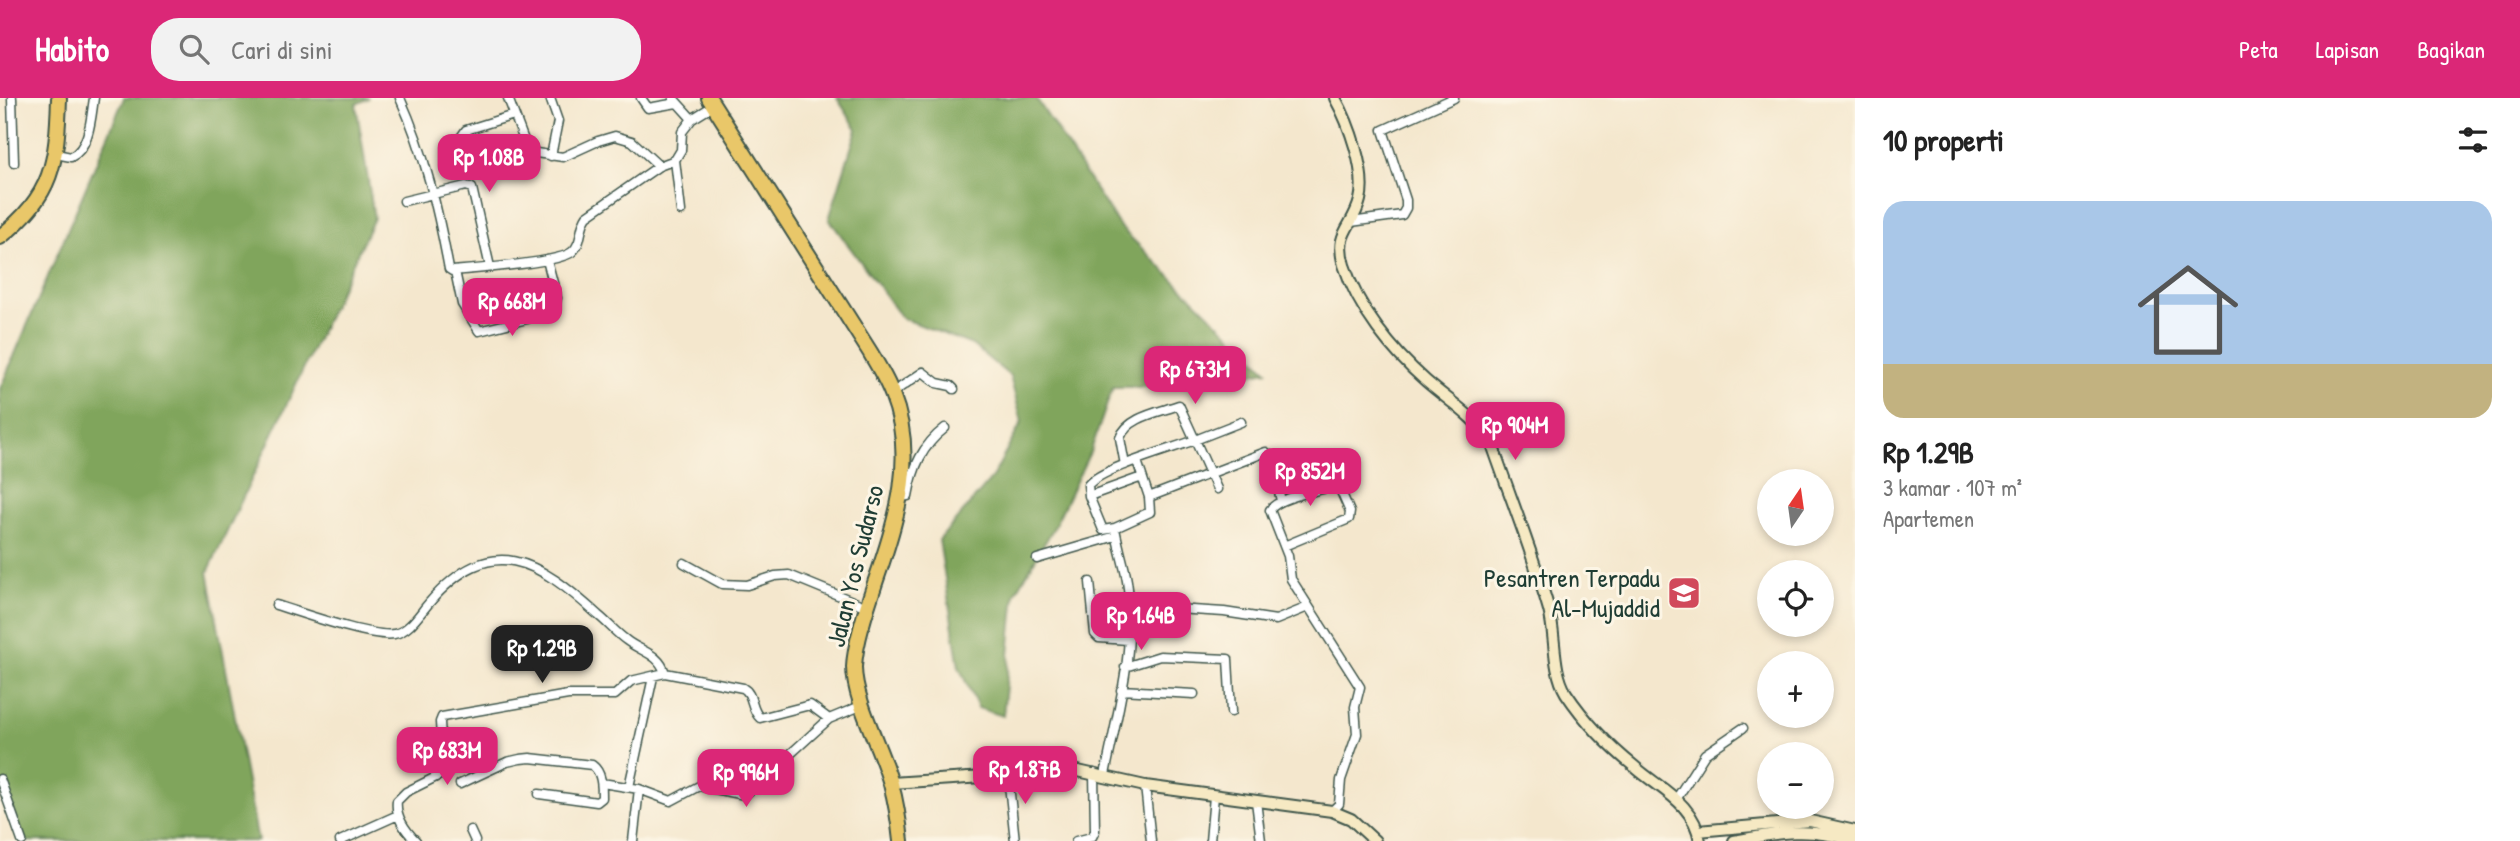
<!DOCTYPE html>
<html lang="id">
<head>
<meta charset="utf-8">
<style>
	:root { --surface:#fff; --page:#f2f2f2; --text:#222; --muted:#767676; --accent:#db2777 }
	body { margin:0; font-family:"Patrick Hand",sans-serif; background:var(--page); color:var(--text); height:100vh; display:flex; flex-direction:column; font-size:26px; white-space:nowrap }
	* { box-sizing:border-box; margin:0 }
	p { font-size:23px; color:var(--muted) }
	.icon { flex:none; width:38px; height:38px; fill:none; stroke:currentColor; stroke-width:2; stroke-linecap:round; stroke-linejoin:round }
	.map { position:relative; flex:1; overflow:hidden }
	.side { display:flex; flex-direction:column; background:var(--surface); width:665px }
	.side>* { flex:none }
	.needle { width:46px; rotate:13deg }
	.controls { position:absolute; left:1757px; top:371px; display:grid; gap:14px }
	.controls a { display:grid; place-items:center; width:77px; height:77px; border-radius:50%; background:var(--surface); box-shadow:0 4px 10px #0003; font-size:35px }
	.price { position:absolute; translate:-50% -60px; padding:0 16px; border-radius:14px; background:var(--accent); color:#fff; font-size:23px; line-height:46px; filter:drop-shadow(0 2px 4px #0008) }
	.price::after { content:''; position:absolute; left:50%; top:42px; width:21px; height:16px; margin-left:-10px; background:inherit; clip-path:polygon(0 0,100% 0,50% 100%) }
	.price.active { background:#222; color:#fff }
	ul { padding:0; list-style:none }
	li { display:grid; align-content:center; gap:14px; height:371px; padding:0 28px }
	li span { display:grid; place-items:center; height:217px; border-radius:21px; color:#555 }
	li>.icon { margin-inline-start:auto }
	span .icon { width:126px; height:126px; fill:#fffc; stroke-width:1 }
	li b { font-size:30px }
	h2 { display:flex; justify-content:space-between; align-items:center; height:84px; padding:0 28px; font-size:30px }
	header { display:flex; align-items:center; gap:42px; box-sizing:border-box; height:98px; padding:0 35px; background:var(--accent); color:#fff }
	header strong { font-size:33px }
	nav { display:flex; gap:38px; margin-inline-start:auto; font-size:24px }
	.search { width:490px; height:63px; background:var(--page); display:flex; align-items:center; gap:18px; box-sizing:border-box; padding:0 24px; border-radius:28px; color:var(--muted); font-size:26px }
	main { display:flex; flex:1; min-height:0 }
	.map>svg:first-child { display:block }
	.forest { fill:#80a55b; stroke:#507148; stroke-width:2 }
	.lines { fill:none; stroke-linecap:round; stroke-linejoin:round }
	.street-casing { stroke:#3f564b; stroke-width:11 }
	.secondary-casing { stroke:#3f564b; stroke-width:14 }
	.highway-casing { stroke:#3f564b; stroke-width:18 }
	.street { stroke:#fff; stroke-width:8 }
	.secondary { stroke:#f6e9c3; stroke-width:10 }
	.highway { stroke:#e9c769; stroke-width:14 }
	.labels { text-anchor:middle; stroke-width:6; stroke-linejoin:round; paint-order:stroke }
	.street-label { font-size:26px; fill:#1f3d34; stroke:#fcf5e5 }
	.poi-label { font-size:26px; fill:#1f3d34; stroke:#fcf5e5; text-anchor:end }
</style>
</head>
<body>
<header>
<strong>Habito</strong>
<div class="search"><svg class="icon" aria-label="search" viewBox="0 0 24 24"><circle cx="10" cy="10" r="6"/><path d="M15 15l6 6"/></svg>Cari di sini</div>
<nav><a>Peta</a><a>Lapisan</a><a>Bagikan</a></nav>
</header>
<main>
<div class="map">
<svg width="1855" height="743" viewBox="0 0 1855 743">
	<rect width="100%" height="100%" fill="#fcf5e5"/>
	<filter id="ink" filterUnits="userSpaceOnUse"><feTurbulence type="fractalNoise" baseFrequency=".0143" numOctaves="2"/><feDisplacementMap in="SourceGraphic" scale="14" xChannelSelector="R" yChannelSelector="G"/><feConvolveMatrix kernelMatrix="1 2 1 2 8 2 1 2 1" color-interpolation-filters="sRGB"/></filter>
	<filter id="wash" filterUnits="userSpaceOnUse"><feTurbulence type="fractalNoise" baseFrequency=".00686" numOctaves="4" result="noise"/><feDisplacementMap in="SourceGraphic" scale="28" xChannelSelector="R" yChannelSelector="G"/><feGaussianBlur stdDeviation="1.57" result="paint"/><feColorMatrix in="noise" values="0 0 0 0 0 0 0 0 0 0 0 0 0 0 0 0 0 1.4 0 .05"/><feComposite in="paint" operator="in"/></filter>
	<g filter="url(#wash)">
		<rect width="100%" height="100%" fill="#f4e7cd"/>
		<!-- forest -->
		<path class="forest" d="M124,0H369L356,6L374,120L208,474L258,743H26L0,689V291Z
			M837,0H1036L1120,129L1267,273L1171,289H1113L1091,352L1054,429L1015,496L1003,618L978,610L959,569L939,442L992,380L1022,324L1010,278L972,247L902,220L829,121L857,31Z"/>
	</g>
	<g filter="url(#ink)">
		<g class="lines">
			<defs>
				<path id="street" d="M12,0L14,65
					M400,0C425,55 438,112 449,171L452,173C474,171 558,165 572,154C583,145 579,129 587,118L659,68L675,62
					M508,0L525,45L536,55L563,59L598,43L615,38L632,43L659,68
					M550,0L558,23L551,58
					M641,0L648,10L677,5
					M673,0L692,21
					M457,45L466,32L514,17
					M56,56L71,59C90,50 91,19 94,0
					M404,103L466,88L472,90L490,169
					M681,113L675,62L681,52L682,34L692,21L713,8
					M1351,124L1402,117L1406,110V102L1383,32L1454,0
					M455,173L462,206L479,233L527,221L555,207L557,200L547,162
					M892,295L923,274L937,285L951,288L954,291
					M1137,363L1149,399L1150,414L1115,430L1103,432L1089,398L1088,387C1102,370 1172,351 1195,342L1217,391
					M1125,367L1120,340C1127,319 1160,314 1179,307L1195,342L1241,324
					M1089,398L1142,379
					M901,399L908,398C913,369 922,348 945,330
					M1149,399L1266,354L1271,358L1281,403
					M1284,448L1349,421L1350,414L1339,389L1334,388C1318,393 1278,399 1270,412L1288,458L1291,481L1360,589L1355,609L1357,636L1341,682L1339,706L1332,713
					M1037,461L1116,438
					M684,465L722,486L747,487L775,478L789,477L867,509
					M1090,484L1095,536L1099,540L1128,542
					M276,507C302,515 372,540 394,536C409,534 420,515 429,505C492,432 538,463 598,517C608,525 616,535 626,542C641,554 659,555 665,575L743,590C754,596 750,611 760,620L810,607L829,621
					M1129,508L1224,514L1276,522L1308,509
					M1125,569L1160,558L1228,561L1231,614
					M1121,592L1194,596
					M1008,677L1015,743
					M1105,677C1117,616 1137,547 1127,483C1124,465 1118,448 1115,430
					M0,681L22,743
					M602,685L639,691L671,703L699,688L745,697L829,621L863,607
					M460,686L507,664L520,661L530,660L592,667C602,674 602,688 602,700L597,704L539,696
					M1145,688L1151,743
					M629,689L653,579
					M1677,700L1705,656L1743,630
					M1256,703L1261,743
					M470,732L475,743
					M340,743L398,717
					M416,743C405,732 395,719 397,703L406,694L440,677L443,672L440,624L442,619L568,597H615L631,583L665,575
					M633,743L639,691
					M1076,743L1092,739L1095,733L1094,675
					M1210,743L1214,698"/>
				<path id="secondary" d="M1335,0C1349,25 1367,74 1360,102C1353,130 1334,134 1344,167C1358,211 1392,253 1426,283C1449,303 1477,320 1492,346C1511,401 1533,456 1549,512C1556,538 1552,572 1566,595C1584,622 1610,649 1635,669C1661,692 1694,705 1700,743
					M891,685L1078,673L1145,688L1332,713L1351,721L1375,743
					M1698,733L1810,723L1855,733
					M1734,743C1781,734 1808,729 1855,743"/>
				<path id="highway" d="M709,0L870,254C878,268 887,282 892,296C917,358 897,422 876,482C868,506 855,544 854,569C854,603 882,652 891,686C896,704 899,724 901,743
					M0,139C53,98 57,64 59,0"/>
			</defs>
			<!-- street casing -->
			<use href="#street" class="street-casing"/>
			<!-- secondary casing -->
			<use href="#secondary" class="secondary-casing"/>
			<!-- highway casing -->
			<use href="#highway" class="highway-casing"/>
			<!-- street -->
			<use href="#street" class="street"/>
			<!-- secondary -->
			<use href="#secondary" class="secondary"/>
			<!-- highway -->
			<use href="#highway" class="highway"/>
		</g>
	</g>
	<!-- icons -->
	<defs>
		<symbol id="school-square" viewBox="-11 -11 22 22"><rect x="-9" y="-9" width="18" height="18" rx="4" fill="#d1495b" stroke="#fcf5e5"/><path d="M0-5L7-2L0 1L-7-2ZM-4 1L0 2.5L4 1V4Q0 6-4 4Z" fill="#fff"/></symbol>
	</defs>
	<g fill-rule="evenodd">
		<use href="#school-square" x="1665" y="476" width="38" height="38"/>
	</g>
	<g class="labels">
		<!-- street labels -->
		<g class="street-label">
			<text transform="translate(855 468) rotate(-76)" y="9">Jalan Yos Sudarso</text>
		</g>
		<!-- poi labels -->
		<g class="poi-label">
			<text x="1660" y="489">Pesantren Terpadu<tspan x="1660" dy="30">Al-Mujaddid</tspan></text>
		</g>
	</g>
</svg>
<div class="controls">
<a><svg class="needle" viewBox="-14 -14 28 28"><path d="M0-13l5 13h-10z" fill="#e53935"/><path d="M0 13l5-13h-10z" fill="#767676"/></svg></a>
<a><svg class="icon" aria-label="locate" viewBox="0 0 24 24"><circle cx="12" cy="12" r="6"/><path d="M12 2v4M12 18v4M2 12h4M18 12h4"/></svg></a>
<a>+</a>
<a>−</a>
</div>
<b class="price" style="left:489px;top:96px">Rp 1.08B</b>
<b class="price" style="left:512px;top:240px">Rp 668M</b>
<b class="price" style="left:1195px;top:308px">Rp 673M</b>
<b class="price" style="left:1515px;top:364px">Rp 904M</b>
<b class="price" style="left:1310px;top:410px">Rp 852M</b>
<b class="price" style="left:1141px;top:554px">Rp 1.64B</b>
<b class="price active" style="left:542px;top:587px">Rp 1.29B</b>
<b class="price" style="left:447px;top:689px">Rp 683M</b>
<b class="price" style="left:1025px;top:708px">Rp 1.87B</b>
<b class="price" style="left:746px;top:711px">Rp 996M</b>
</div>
<section class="side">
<h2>10 properti<svg class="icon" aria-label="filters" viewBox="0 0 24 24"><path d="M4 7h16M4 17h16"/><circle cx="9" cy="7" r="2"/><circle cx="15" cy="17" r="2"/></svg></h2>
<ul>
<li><span style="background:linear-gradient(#a9c7e8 75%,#c2b280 0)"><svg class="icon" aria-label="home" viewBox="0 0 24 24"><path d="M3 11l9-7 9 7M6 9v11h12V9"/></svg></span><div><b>Rp 1.29B</b><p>3 kamar · 107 m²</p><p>Apartemen</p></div></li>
</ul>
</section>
</main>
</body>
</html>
